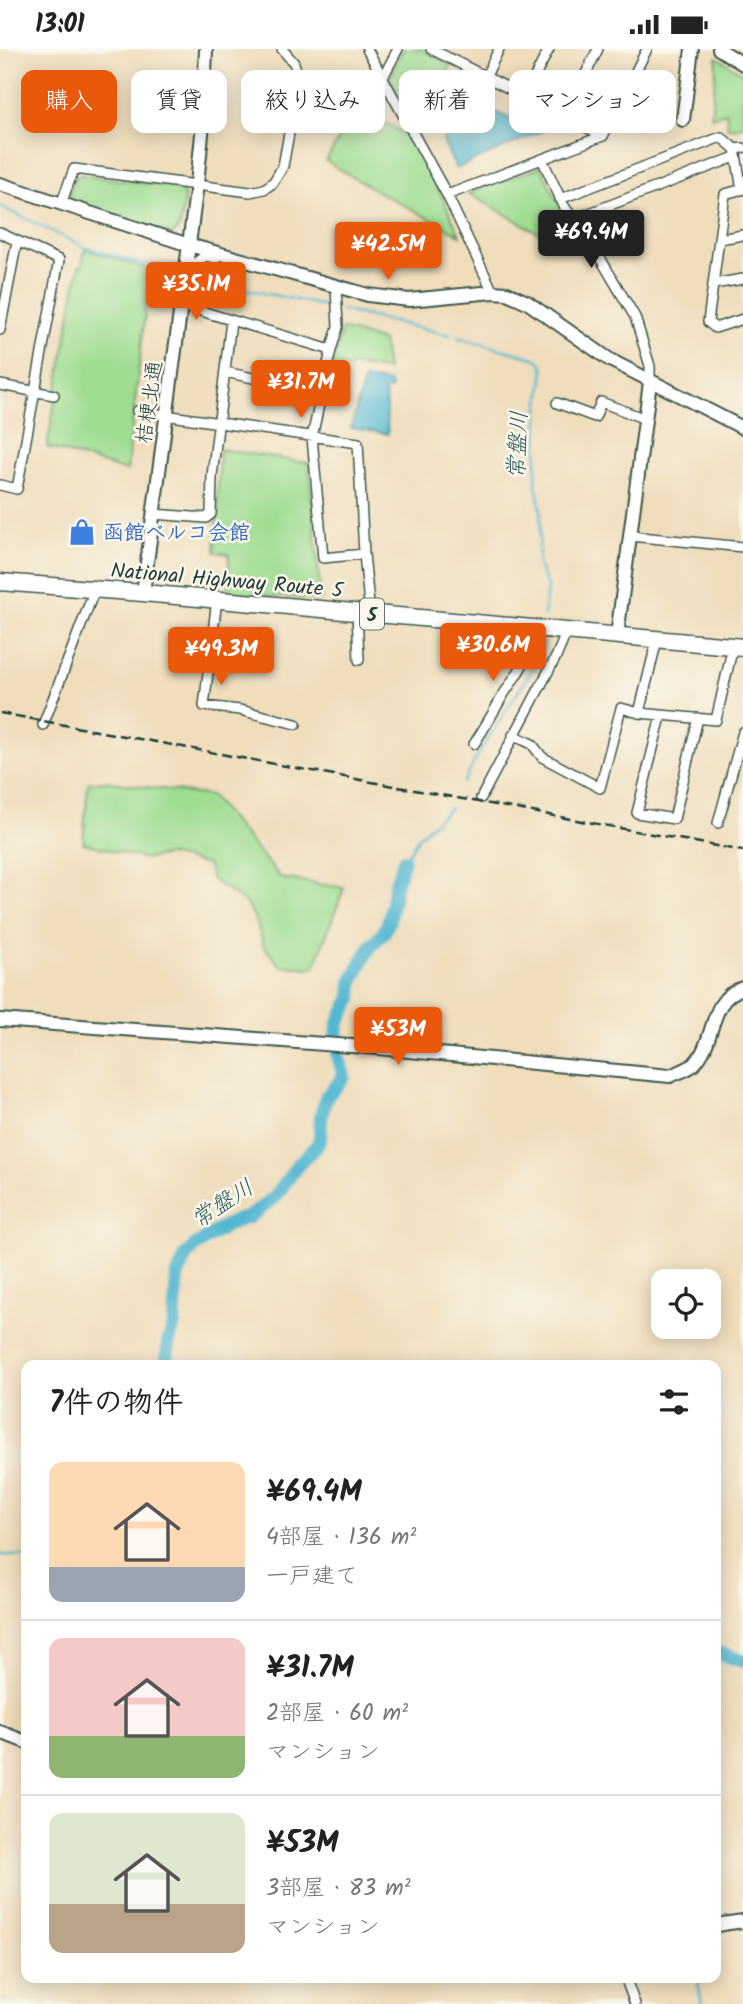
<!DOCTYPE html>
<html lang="ja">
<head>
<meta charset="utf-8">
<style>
	:root { --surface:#fff; --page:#f2f2f2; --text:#222; --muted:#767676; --line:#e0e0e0; --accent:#ea580c }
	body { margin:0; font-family:Kalam,"Klee One",sans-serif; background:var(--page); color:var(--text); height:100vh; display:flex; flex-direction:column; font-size:26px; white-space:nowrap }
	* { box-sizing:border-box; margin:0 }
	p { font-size:23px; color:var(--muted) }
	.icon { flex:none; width:38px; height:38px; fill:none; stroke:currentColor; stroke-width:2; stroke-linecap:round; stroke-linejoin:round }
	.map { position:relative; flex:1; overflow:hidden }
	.panel { position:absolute; left:21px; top:1311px; width:700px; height:623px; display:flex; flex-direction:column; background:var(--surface); border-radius:14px; box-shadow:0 4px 18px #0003 }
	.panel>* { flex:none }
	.banner { position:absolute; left:21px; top:21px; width:702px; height:63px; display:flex; gap:14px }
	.fabs { position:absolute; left:651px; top:1220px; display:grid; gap:14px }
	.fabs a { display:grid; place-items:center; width:70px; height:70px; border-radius:14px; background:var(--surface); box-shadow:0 4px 18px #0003; font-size:35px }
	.price { position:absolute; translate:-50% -60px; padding:0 16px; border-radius:7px; background:var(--accent); color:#fff; font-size:23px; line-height:46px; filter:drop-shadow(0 2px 4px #0008) }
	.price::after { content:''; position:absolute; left:50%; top:42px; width:21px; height:16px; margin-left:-10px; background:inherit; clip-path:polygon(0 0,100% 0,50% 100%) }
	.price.on { background:#222; color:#fff }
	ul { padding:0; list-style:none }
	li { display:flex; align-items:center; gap:21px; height:175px; padding:0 28px }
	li+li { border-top:2px solid var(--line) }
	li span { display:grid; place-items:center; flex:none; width:196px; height:140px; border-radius:14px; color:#555 }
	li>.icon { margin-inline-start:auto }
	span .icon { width:84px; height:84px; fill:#fffc; stroke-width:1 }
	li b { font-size:30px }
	h2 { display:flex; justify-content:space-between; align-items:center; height:84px; padding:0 28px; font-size:30px }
	.chip { padding:0 24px; border-radius:14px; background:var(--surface); box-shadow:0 4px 18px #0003; font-size:24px; line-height:63px }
	.chip.on { background:var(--accent); color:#fff }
	.status { display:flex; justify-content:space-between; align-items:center; height:49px; padding:0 35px; background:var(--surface); direction:ltr }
	.status svg { height:19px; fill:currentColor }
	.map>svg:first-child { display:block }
	.green { fill:#9fdd92; stroke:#5f8d63; stroke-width:2 }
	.water { fill:#52b7d1; stroke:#387a82; stroke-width:2 }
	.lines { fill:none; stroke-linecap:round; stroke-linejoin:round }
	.stream { stroke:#52b7d1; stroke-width:2.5 }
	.river { stroke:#52b7d1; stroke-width:14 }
	.street-casing { stroke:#3e5548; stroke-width:12 }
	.secondary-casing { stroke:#3e5548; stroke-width:16 }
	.highway-casing { stroke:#3e5548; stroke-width:19 }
	.street { stroke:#fff; stroke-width:9 }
	.secondary { stroke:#fff; stroke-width:12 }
	.highway { stroke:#fff; stroke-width:16 }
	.rail { stroke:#1f3d34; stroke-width:2.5; stroke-dasharray:10 5; stroke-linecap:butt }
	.labels { text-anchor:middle; stroke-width:5; stroke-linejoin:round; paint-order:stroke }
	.shield { fill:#fbf7ec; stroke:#61756b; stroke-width:2 }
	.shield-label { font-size:19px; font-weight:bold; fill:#1f3d34 }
	.street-label { font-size:21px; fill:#1f3d34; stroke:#fbf7ec }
	.shop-label { font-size:21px; font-weight:bold; fill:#366cbe; stroke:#fbf7ec; text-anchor:start }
	.water-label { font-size:23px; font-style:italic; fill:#2c5c5b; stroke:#fbf7ec }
</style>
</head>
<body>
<div class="status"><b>13:01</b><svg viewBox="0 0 49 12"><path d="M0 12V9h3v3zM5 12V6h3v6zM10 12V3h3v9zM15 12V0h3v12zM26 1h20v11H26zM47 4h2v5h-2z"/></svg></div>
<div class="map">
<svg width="743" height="1955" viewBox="0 0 743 1955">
	<rect width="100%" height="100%" fill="#fbf7ec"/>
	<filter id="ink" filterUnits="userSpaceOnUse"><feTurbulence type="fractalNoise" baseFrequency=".0143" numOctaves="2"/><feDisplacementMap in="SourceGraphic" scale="14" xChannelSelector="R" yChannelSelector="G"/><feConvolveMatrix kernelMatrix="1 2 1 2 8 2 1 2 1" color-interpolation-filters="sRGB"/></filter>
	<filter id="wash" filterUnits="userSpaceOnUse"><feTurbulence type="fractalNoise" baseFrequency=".00686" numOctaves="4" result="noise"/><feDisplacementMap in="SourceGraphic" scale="28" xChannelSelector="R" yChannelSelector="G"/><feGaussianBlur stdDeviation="1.57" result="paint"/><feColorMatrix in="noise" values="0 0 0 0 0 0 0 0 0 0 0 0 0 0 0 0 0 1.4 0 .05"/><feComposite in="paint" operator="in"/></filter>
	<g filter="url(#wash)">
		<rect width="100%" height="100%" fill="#efddbb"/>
		<!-- green -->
		<path class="green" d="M403,0H421L451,15L420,81L390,29Z
			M717,8L743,25V77L728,79L726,63L711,68Z
			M357,59L409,87L442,148L460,186L375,141L326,112Z
			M541,118L562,163L575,180L549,190L468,144Z
			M80,126L182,139L181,142L185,147L180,178L172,186L72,153L69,146L75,129Z
			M85,200L150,221L127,422L47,398L79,217H82Z
			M342,280L383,292L387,321L351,316L350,320L333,316Z
			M220,400L309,414L321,551L228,544L229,505L215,503Z
			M104,732L211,747L281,829L344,839L314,919L281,917L264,898L256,871L245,853L212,831L208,816L169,806L145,810L83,794L88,734Z"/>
		<!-- water -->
		<path class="water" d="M465,46L478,52L477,56L542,82L456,120L443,92Z
			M364,330L390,334L391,341H385L388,385L351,379Z"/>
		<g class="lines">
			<!-- stream -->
			<path class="stream" d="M0,157L84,198L142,215L176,216
				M196,222L230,237L335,259
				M341,261L450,286
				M457,288L534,309L540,312L544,320L539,360L536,435L541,463L538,516L547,537L544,567
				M463,734L482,699L537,613L544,594
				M404,811L419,787L450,759
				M0,1506L26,1507
				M697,1928L702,1955"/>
			<!-- river -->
			<path class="river" d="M337,989L338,975L351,950L352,934L362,912L371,897L384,883L389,872L395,836L404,811
				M167,1316L168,1294L174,1275L177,1228L186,1206L194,1198L214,1184L233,1173L249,1168L274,1149L297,1117L317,1096L320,1091L321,1067L326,1048L344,1028L338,1006
				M716,1603L743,1612"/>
		</g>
	</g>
	<g filter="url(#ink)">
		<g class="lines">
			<defs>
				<path id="street" d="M367,0L447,146L493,243
					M431,0L603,87
					M486,27L499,0
					M382,30L398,0
					M525,47L549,0
					M565,67L598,0
					M542,110L564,157L593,197L635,268L650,317V333
					M743,140L725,145L708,273L715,279L743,270
					M742,141L735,100L743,99
					M447,146L603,87L647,0
					M560,150L721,88L735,100
					M61,155L74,120L250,143L264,140L273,134L283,117L299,30L294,14L282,0
					M574,170L735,108
					M0,184L59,211L17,440L0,436
					M719,190L743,186
					M714,235L743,230
					M190,254L194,215L205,207L216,209
					M181,256L331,301L312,388L323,509L364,505
					M0,281L17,192
					M331,301L338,278L336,237
					M225,323L322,344
					M0,336L54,346
					M557,354L595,368L601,353L645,370
					M137,362L358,394L364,505L370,565
					M153,465L206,469L211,465L212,427L231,272
					M630,487L743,498
					M217,550L204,657L240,661L296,675
					M357,564L359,611
					M639,664L657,591
					M661,667L637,764L674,770L698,669
					M43,676L95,540
					M513,686L532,695L542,708L600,739L621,659L639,664L716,671L733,597
					M474,695C484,680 493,664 502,648C519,620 529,615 532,579
					M481,749L557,606L567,582
					M718,774L743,683
					M625,1928L635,1955"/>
				<path id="secondary" d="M719,0L743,15
					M683,71L692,0
					M0,135L189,196L368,246L409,251L493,243L507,244L527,253L610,311L743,379
					M143,544L197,135L203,75L206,0
					M617,587L650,333
					M0,971L378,999L670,1027C678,1023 688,1021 694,1015C717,992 707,950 743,939
					M0,1683L26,1693
					M716,1876L743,1872"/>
				<path id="highway" d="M0,533L143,544L743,598"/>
			</defs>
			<!-- street casing -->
			<use href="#street" class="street-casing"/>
			<!-- secondary casing -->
			<use href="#secondary" class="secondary-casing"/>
			<!-- highway casing -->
			<use href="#highway" class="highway-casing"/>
			<!-- street -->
			<use href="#street" class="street"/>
			<!-- secondary -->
			<use href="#secondary" class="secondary"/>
			<!-- highway -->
			<use href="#highway" class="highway"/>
			<!-- rail -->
			<path class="rail" d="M0,664L743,802"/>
		</g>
	</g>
	<!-- icons -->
	<defs>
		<symbol id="shop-bare" viewBox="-9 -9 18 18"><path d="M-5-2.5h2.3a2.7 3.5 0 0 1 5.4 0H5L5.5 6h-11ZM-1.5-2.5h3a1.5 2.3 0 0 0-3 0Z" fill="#3f7fe0" stroke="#fbf7ec" stroke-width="2.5" paint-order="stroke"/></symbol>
	</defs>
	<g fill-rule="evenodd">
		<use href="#shop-bare" x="63" y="464" width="38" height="38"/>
	</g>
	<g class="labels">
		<!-- shield labels -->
		<rect class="shield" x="360" y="549.5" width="24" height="31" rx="5"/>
		<g class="shield-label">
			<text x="372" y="572">5</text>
		</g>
		<!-- street labels -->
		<g class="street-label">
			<text transform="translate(149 353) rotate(-82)" y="7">桔梗北通</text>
			<text transform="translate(227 531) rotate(5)" y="7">National Highway Route 5</text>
		</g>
		<!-- shop labels -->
		<g class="shop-label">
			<text x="103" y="490">函館ベルコ会館</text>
		</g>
		<!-- water labels -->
		<g class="water-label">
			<text transform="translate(517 396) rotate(-87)" y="8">常盤川</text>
			<text transform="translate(222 1154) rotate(-33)" y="8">常盤川</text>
		</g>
	</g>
</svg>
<div class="fabs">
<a><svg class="icon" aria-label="locate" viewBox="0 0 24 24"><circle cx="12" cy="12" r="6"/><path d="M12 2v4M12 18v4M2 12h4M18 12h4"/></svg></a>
</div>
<b class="price on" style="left:591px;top:221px">¥69.4M</b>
<b class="price" style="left:388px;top:233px">¥42.5M</b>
<b class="price" style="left:196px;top:273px">¥35.1M</b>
<b class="price" style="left:301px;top:371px">¥31.7M</b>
<b class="price" style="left:493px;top:634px">¥30.6M</b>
<b class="price" style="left:221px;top:638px">¥49.3M</b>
<b class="price" style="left:398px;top:1018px">¥53M</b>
<div class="banner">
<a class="chip on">購入</a>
<a class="chip">賃貸</a>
<a class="chip">絞り込み</a>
<a class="chip">新着</a>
<a class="chip">マンション</a>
</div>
<section class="panel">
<h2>7件の物件<svg class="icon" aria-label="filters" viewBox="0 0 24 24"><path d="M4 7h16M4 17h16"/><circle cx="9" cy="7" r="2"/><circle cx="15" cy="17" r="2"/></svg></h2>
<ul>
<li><span style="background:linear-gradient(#ffd9b3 75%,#9aa5b1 0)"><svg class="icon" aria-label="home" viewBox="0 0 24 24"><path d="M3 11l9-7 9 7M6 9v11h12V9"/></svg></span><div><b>¥69.4M</b><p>4部屋 · 136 m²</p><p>一戸建て</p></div></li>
<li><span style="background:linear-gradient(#f6c9c9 70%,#8fb573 0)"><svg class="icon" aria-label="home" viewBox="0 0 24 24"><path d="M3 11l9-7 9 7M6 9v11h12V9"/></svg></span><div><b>¥31.7M</b><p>2部屋 · 60 m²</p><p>マンション</p></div></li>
<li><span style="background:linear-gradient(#dfe7d0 65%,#b9a48a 0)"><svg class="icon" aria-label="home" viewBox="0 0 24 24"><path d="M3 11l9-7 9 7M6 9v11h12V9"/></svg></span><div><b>¥53M</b><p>3部屋 · 83 m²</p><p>マンション</p></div></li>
</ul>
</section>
</div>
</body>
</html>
